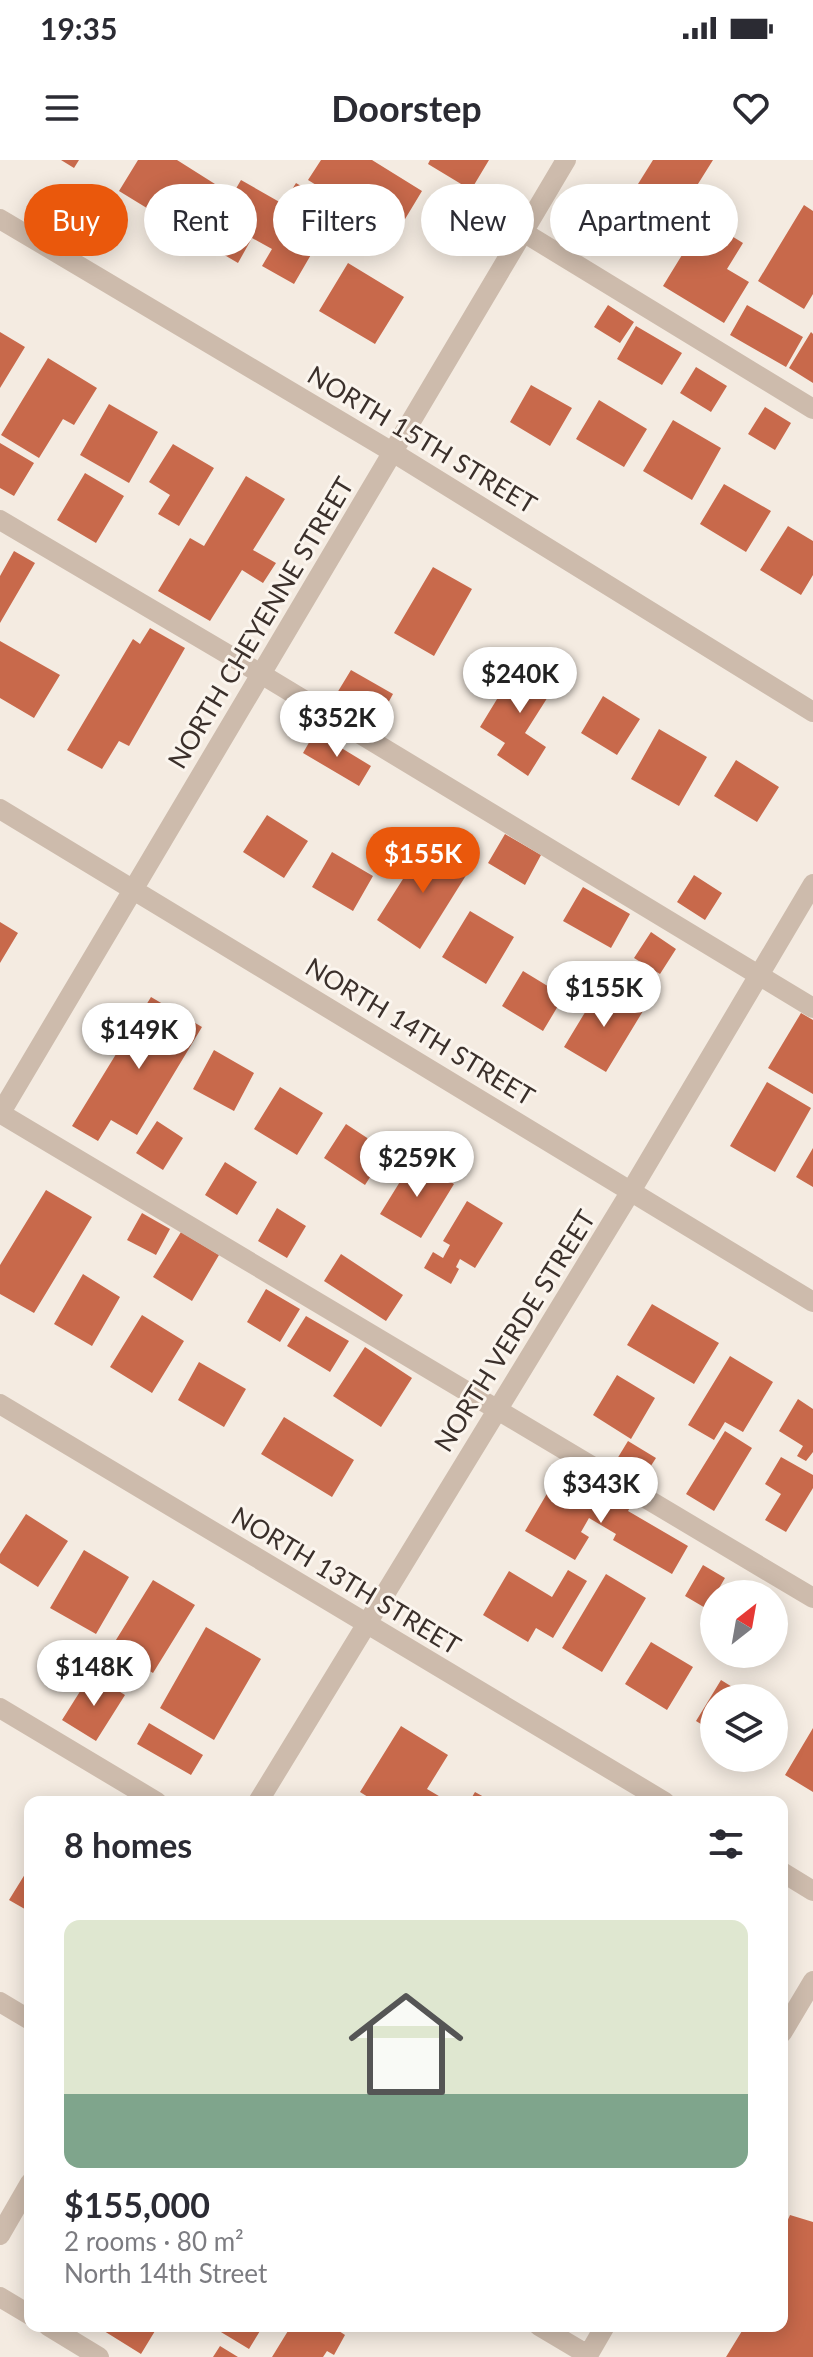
<!DOCTYPE html>
<html lang="en">
<head>
<meta charset="utf-8">
<style>
	:root { --surface:#fff; --page:#f7f7f7; --text:#2b2b33; --muted:#7c7c81; --line:#e1e1e2; --accent:#ea580c }
	body { margin:0; font-family:Lato,sans-serif; background:var(--page); color:var(--text); height:100vh; display:flex; flex-direction:column; font-size:30px; white-space:nowrap }
	* { box-sizing:border-box; margin:0 }
	p { font-size:26px; color:var(--muted) }
	.icon { flex:none; width:44px; height:44px; fill:none; stroke:currentColor; stroke-width:2; stroke-linecap:round; stroke-linejoin:round }
	.map { position:relative; flex:1; overflow:hidden }
	.side { position:absolute; left:24px; top:1636px; width:764px; height:536px; display:flex; flex-direction:column; background:var(--surface); border-radius:16px; box-shadow:0 4px 20px #0003 }
	.side>* { flex:none }
	.guide { position:absolute; left:24px; top:24px; width:766px; height:72px; display:flex; gap:16px }
	.needle { width:52px; rotate:31deg }
	.tools { position:absolute; left:700px; top:1420px; display:grid; gap:16px }
	.tools a { display:grid; place-items:center; width:88px; height:88px; border-radius:50%; background:var(--surface); box-shadow:0 4px 20px #0003; font-size:40px }
	.price { position:absolute; translate:-50% -68px; padding:0 18px; border-radius:28px; background:#fff; color:#222; font-size:26px; line-height:52px; filter:drop-shadow(0 2px 4px #0008) }
	.price::after { content:''; position:absolute; left:50%; top:48px; width:24px; height:18px; margin-left:-12px; background:inherit; clip-path:polygon(0 0,100% 0,50% 100%) }
	.price.current { background:var(--accent); color:#fff }
	ul { padding:0; list-style:none }
	li { display:grid; align-content:center; gap:16px; height:424px; padding:0 40px }
	li+li { border-top:2px solid var(--line) }
	li span { display:grid; place-items:center; height:248px; border-radius:16px; color:#555 }
	li>.icon { margin-inline-start:auto }
	span .icon { width:144px; height:144px; fill:#fffc; stroke-width:1 }
	li b { font-size:34px }
	h2 { display:flex; justify-content:space-between; align-items:center; height:96px; padding:0 40px; font-size:34px }
	.pill { padding:0 28px; border-radius:36px; background:var(--surface); box-shadow:0 4px 20px #0003; font-size:28px; line-height:72px }
	.pill.current { background:var(--accent); color:#fff }
	.status { display:flex; justify-content:space-between; align-items:center; height:56px; padding:0 40px; background:var(--surface); direction:ltr }
	.status svg { height:22px; fill:currentColor }
	header { display:flex; justify-content:space-between; align-items:center; height:104px; padding:0 40px; background:var(--surface); font-size:36px; font-weight:700 }
	.map>svg:first-child { display:block }
	.building { fill:#c8694b }
	.lines { fill:none; stroke-linecap:round; stroke-linejoin:round }
	.minor { stroke:#cdbbac; stroke-width:20 }
	.labels { text-anchor:middle; stroke-width:6; stroke-linejoin:round; paint-order:stroke }
	.street-label { font-size:26px; fill:#3b302b; stroke:#fbf5ee }
</style>
</head>
<body>
<div class="status"><b>19:35</b><svg viewBox="0 0 49 12"><path d="M0 12V9h3v3zM5 12V6h3v6zM10 12V3h3v9zM15 12V0h3v12zM26 1h20v11H26zM47 4h2v5h-2z"/></svg></div>
<header><svg class="icon" aria-label="menu" viewBox="0 0 24 24"><path d="M4 6h16M4 12h16M4 18h16"/></svg>Doorstep<svg class="icon" aria-label="heart" viewBox="0 0 24 24"><path d="M12 20l-8-8c-3-5 5-10 8-4 3-6 11-1 8 4z"/></svg></header>
<div class="map">
<svg width="813" height="2197" viewBox="0 0 813 2197">
	<rect width="100%" height="100%" fill="#f4ebe1"/>
	<!-- building -->
	<path class="building" d="M61,0H79L74,8Z
		M138,0H177L215,24L186,72L119,31Z
		M321,0H372L422,31L396,74L308,20Z
		M430,0H489L471,30L428,4Z
		M653,0H713L661,83L618,56Z
		M241,20L283,44L296,23L338,48L294,124L262,106L272,89L252,78L238,103L204,83Z
		M804,45L813,51V134L804,149L758,121Z
		M704,59L743,83L727,109L749,122L724,163L663,126Z
		M348,103L404,137L375,184L319,151Z
		M608,145L634,162L620,183L594,167Z
		M747,145L803,177L786,207L730,175Z
		M636,166L682,193L662,225L617,199Z
		M0,172L25,187L0,228Z
		M811,172L813,174V223L789,208Z
		M48,198L97,228L74,265L63,259L39,298L1,275Z
		M696,207L727,226L711,252L680,233Z
		M531,225L572,248L550,286L510,262Z
		M599,240L647,269L624,307L576,279Z
		M109,244L158,272L129,323L80,295Z
		M765,247L791,263L775,290L748,274Z
		M673,260L721,288L692,340L643,311Z
		M0,283L34,303L14,336L0,328Z
		M173,284L214,308L179,366L158,354L170,335L149,322Z
		M85,313L124,336L96,383L57,360Z
		M246,316L285,339L253,390L276,403L263,423L242,410L210,461L158,431L190,378L204,386Z
		M724,324L771,351L746,392L700,364Z
		M788,366L813,381V415L801,435L760,410Z
		M14,391L35,403L0,463V416Z
		M433,407L472,429L434,496L394,473Z
		M150,468L185,488L129,586L119,581L102,609L67,590L133,479L140,484Z
		M0,481L60,515L34,558L0,538Z
		M522,498L558,521L525,573L546,587L528,616L497,595L505,583L480,567Z
		M351,510L393,534L377,563L334,538Z
		M603,536L640,559L617,595L581,573Z
		M659,569L707,597L679,646L631,619Z
		M315,572L371,606L359,626L303,593Z
		M736,600L779,627L757,662L714,636Z
		M267,655L308,681L284,718L243,692Z
		M505,674L541,695L525,725L488,703Z
		M427,681L470,709L420,789L377,760Z
		M332,692L373,716L353,751L312,727Z
		M694,715L722,733L705,760L677,742Z
		M583,727L630,754L611,788L563,761Z
		M470,751L514,777L486,824L442,797Z
		M0,762L18,773L0,803Z
		M651,772L676,789L660,814L634,798Z
		M523,811L564,836L543,871L502,846Z
		M601,826L643,851L606,912L564,887Z
		M151,837L202,867L137,975L111,960L98,981L72,966Z
		M801,853L813,860V934L768,908Z
		M214,890L254,913L234,951L193,929Z
		M767,922L811,948L775,1012L730,986Z
		M280,927L323,953L297,995L254,969Z
		M157,961L183,978L163,1010L136,993Z
		M346,964L387,991L365,1025L324,998Z
		M813,988V1027L796,1017Z
		M414,999L454,1024L421,1078L380,1054Z
		M225,1002L257,1022L237,1055L205,1035Z
		M46,1030L92,1057L34,1153L0,1134V1105Z
		M467,1041L503,1063L475,1108L460,1099L456,1107L459,1109L451,1124L424,1108L433,1092L443,1098L450,1085L443,1081Z
		M277,1048L306,1066L287,1098L258,1081Z
		M142,1053L170,1069L156,1095L127,1080Z
		M181,1072L219,1095L192,1141L153,1117Z
		M341,1094L403,1135L386,1161L324,1121Z
		M83,1114L120,1137L92,1186L54,1164Z
		M266,1129L300,1149L280,1182L247,1162Z
		M652,1144L719,1183L694,1224L627,1185Z
		M142,1155L184,1181L152,1233L110,1207Z
		M306,1156L349,1181L330,1212L287,1186Z
		M365,1187L412,1218L381,1267L333,1236Z
		M730,1196L773,1222L743,1272L725,1262L714,1280L688,1265Z
		M199,1202L246,1229L224,1267L178,1240Z
		M617,1215L655,1238L631,1279L593,1255Z
		M798,1239L813,1249V1292L806,1301L797,1296L803,1286L779,1271Z
		M284,1257L354,1300L332,1337L261,1294Z
		M725,1271L752,1288L714,1351L686,1334Z
		M628,1281L656,1298L645,1315L617,1299Z
		M781,1297L813,1315V1328L786,1372L765,1360L781,1334L765,1324Z
		M601,1319L635,1339L628,1351L688,1386L672,1414L613,1380L616,1374L589,1358L581,1372L589,1377L575,1400L525,1371L555,1320L588,1341Z
		M26,1354L68,1381L38,1427L0,1403V1394Z
		M84,1390L129,1417L96,1474L50,1448Z
		M703,1405L725,1418L707,1449L685,1436Z
		M568,1410L587,1421L553,1478L536,1468L528,1482L483,1455L509,1411L552,1437Z
		M606,1414L646,1438L602,1512L562,1488Z
		M153,1420L195,1445L153,1513L111,1488Z
		M774,1452L783,1457L774,1472Z
		M206,1467L261,1499L214,1580L160,1548Z
		M651,1482L693,1507L667,1550L625,1524Z
		M91,1514L125,1535L96,1581L62,1560Z
		M721,1520L750,1538H714V1572L696,1561Z
		M149,1563L203,1595L191,1615L137,1584Z
		M401,1566L448,1595L427,1629L449,1642H376L360,1632Z
		M813,1568V1632L785,1615Z
		M475,1632L493,1642H469Z
		M30,1706V1752L9,1740Z
		M790,2055L813,2062V2197H726L745,2166H782V2073Z
		M96,2166H158L141,2194Z
		M211,2166H263L249,2189Z
		M291,2166H342L339,2171L345,2175L334,2195L327,2191L323,2197H272Z
		M220,2186L238,2197H213Z"/>
	<g class="lines">
		<!-- minor -->
		<path class="minor" d="M0,59L394,293L813,552
			M523,72L813,249
			M0,360L261,514L813,848
			M0,649L813,1142
			M0,953L813,1438
			M0,954L566,0
			M0,1244L665,1642
			M0,1548L157,1642
			M258,1642L631,1031L813,724
			M782,1712L813,1731
			M0,1842L30,1860
			M782,1873L813,1821
			M0,2075L30,2023
			M0,2137L30,2155
			M48,2166L99,2197
			M539,2166L588,2195
			M587,2197L605,2166"/>
	</g>
	<g class="labels">
		<!-- street labels -->
		<g class="street-label">
			<text transform="translate(422 280) rotate(31)" y="9">NORTH 15TH STREET</text>
			<text transform="translate(261 463) rotate(-59)" y="9">NORTH CHEYENNE STREET</text>
			<text transform="translate(420 872) rotate(31)" y="9">NORTH 14TH STREET</text>
			<text transform="translate(515 1171) rotate(-58)" y="9">NORTH VERDE STREET</text>
			<text transform="translate(346 1421) rotate(31)" y="9">NORTH 13TH STREET</text>
		</g>
	</g>
</svg>
<div class="tools">
<a><svg class="needle" viewBox="-14 -14 28 28"><path d="M0-13l5 13h-10z" fill="#e53935"/><path d="M0 13l5-13h-10z" fill="#7c7c81"/></svg></a>
<a><svg class="icon" aria-label="layers" viewBox="0 0 24 24"><path d="M12 4l9 5-9 5-9-5zM3 14l9 5 9-5"/></svg></a>
</div>
<b class="price" style="left:520px;top:555px">$240K</b>
<b class="price" style="left:337px;top:599px">$352K</b>
<b class="price current" style="left:423px;top:735px">$155K</b>
<b class="price" style="left:604px;top:869px">$155K</b>
<b class="price" style="left:139px;top:911px">$149K</b>
<b class="price" style="left:417px;top:1039px">$259K</b>
<b class="price" style="left:601px;top:1365px">$343K</b>
<b class="price" style="left:94px;top:1548px">$148K</b>
<div class="guide">
<a class="pill current">Buy</a>
<a class="pill">Rent</a>
<a class="pill">Filters</a>
<a class="pill">New</a>
<a class="pill">Apartment</a>
</div>
<section class="side">
<h2>8 homes<svg class="icon" aria-label="filters" viewBox="0 0 24 24"><path d="M4 7h16M4 17h16"/><circle cx="9" cy="7" r="2"/><circle cx="15" cy="17" r="2"/></svg></h2>
<ul>
<li><span style="background:linear-gradient(#dfe7d0 70%,#7fa58c 0)"><svg class="icon" aria-label="home" viewBox="0 0 24 24"><path d="M3 11l9-7 9 7M6 9v11h12V9"/></svg></span><div><b>$155,000</b><p>2 rooms · 80 m²</p><p>North 14th Street</p></div></li>
</ul>
</section>
</div>
</body>
</html>
